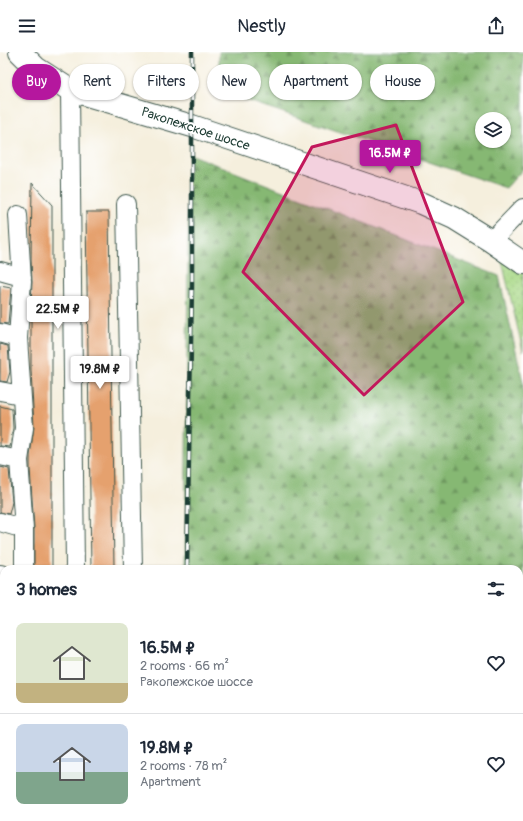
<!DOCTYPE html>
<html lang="en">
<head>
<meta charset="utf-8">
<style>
	:root { --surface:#fff; --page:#f2f2f3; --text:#1f2937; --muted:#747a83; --line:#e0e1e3; --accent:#b5179e }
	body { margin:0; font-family:Pangolin,sans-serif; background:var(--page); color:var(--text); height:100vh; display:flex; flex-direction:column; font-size:15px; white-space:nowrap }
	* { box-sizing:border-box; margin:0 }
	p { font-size:13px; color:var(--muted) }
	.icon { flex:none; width:22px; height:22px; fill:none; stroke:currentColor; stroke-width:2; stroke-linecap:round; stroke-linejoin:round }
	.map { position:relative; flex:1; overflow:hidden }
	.panel { position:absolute; left:0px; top:513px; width:523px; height:256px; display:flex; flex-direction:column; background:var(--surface); border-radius:12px 12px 0 0; box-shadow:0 1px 3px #0004 }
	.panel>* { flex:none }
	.guide { position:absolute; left:12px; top:12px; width:499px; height:36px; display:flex; gap:8px }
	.controls { position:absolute; left:475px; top:60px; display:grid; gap:8px }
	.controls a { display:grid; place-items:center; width:36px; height:36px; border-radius:50%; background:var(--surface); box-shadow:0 1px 3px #0004; font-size:20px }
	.price { position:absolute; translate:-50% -34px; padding:0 9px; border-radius:4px; background:#fff; color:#222; font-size:13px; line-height:26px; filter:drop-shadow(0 1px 2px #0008) }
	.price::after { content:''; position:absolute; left:50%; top:24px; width:12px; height:9px; margin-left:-6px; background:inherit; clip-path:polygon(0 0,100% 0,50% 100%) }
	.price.active { background:var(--accent); color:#fff }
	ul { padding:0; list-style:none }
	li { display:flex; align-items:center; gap:12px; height:100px; padding:0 16px }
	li+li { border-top:1px solid var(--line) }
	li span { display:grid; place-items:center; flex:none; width:112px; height:80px; border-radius:8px; color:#555 }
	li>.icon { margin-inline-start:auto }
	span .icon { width:48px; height:48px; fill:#fffc; stroke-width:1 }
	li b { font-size:17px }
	h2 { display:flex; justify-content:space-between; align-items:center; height:48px; padding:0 16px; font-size:17px }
	.tag { padding:0 14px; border-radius:18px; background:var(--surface); box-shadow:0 1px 3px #0004; font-size:14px; line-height:36px }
	.tag.active { background:var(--accent); color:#fff }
	header { display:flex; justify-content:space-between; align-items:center; height:52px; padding:0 16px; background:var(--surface); font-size:18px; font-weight:600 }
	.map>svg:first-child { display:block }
	.green { fill:url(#green-dots); stroke:#648a5d }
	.forest { fill:url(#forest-firs); stroke:#527a54; fill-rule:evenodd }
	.building { fill:#e5a16e }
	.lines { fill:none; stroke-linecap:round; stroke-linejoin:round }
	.minor-casing { stroke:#3f584d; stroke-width:20 }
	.major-casing { stroke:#3f584d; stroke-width:24 }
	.minor { stroke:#fff; stroke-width:18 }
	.major { stroke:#fff; stroke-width:22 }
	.rail-casing { stroke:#1f3d34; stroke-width:4.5 }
	.rail { stroke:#fff; stroke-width:3; stroke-dasharray:9; stroke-linecap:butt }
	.marked { fill:#c2185b; fill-opacity:0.2; stroke:#c2185b; stroke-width:3; stroke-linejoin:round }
	.labels { text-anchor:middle; stroke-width:4; stroke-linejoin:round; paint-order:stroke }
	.street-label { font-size:13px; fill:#1f3d34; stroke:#fff }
</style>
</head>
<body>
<header><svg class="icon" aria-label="menu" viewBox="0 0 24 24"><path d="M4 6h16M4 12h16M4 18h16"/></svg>Nestly<svg class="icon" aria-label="share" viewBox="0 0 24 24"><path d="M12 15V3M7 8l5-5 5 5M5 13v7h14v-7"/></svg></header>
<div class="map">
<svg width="523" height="769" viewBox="0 0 523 769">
	<defs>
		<pattern id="green-dots" width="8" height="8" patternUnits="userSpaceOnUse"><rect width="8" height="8" fill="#a8d886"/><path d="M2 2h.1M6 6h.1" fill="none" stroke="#90ba74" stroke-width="1.8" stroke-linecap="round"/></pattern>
		<pattern id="forest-firs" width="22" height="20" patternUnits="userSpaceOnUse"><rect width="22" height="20" fill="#86b873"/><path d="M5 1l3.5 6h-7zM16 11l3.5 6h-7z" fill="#6d975f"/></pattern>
	</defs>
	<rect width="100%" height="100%" fill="#fff"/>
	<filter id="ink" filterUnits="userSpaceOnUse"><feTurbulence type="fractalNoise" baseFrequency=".025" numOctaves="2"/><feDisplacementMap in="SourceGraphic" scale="8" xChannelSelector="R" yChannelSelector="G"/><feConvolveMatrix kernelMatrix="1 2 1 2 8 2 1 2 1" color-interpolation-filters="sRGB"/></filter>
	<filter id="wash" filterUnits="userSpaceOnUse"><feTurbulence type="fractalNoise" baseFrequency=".012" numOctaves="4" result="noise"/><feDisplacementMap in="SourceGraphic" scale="16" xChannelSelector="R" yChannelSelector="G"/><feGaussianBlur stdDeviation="0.9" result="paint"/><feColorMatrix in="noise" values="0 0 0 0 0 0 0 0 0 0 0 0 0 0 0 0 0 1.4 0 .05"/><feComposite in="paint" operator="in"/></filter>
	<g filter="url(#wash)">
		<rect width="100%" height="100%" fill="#f5efdd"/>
		<!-- green -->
		<path class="green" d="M501,205L523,221V299Z"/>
		<!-- forest -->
		<path class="forest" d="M219,0H523V117L506,136L219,39ZM482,67H504V89H482Z
			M189,102L499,224L523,330V769H183V765H519V517H185Z"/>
		<g id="blocks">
			<!-- building -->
			<path class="building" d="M32,131L52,153V517H34V476L30,417V404L34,375L31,318V252L32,230L31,207Z
				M86,160H109L114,517H91Z
				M0,234L11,236L8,272L0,271Z
				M0,292L8,294L10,320L7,330L0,329Z
				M0,354L12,357L13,376L10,395L0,394Z
				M0,415L9,417L12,450L9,462L0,460Z"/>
		</g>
	</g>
	<g filter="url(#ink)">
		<use href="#blocks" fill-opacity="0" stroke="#3f584d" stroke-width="1"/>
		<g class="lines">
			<defs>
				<path id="minor" d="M70,38L75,517
					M126,152L133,517
					M18,163L22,229L18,286L24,376L19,408L24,477V517
					M491,189L523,156
					M0,219L22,225
					M0,281L18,286
					M0,339L21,343
					M0,404L19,408
					M0,470L24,477
					M0,522L4,523
					M0,581L4,582
					M0,630L4,631
					M0,732L4,734
					M78,765V769"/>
				<path id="major" d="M20,0L36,16L70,38L192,74L421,151L454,166L491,189L523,211"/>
			</defs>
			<!-- minor casing -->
			<use href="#minor" class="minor-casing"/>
			<!-- major casing -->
			<use href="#major" class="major-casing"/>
			<!-- minor -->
			<use href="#minor" class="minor"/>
			<!-- major -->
			<use href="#major" class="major"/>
			<defs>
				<path id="rail" d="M187,517L192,234V0
					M187,765V769"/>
			</defs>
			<!-- rail casing -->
			<use href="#rail" class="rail-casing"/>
			<!-- rail -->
			<use href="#rail" class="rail"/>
		</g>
	</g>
	<!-- marked area -->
	<path class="marked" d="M396,73L463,250L364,343L243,220L312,95Z"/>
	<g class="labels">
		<!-- street labels -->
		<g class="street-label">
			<text transform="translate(196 76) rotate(18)" y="5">Ракопежское шоссе</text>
		</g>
	</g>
</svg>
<div class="controls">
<a><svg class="icon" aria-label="layers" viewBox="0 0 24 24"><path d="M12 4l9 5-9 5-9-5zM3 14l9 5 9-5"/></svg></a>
</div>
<b class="price active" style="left:390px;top:122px">16.5M ₽</b>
<b class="price" style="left:58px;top:278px">22.5M ₽</b>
<b class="price" style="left:100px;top:338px">19.8M ₽</b>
<div class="guide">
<a class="tag active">Buy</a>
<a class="tag">Rent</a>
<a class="tag">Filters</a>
<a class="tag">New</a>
<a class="tag">Apartment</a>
<a class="tag">House</a>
</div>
<section class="panel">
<h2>3 homes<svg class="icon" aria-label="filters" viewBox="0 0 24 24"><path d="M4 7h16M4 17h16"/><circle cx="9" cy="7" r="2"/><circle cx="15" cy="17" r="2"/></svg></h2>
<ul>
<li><span style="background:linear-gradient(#dfe7d0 75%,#c2b280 0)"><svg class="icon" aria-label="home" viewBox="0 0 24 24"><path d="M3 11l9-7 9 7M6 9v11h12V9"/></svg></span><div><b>16.5M ₽</b><p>2 rooms · 66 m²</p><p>Ракопежское шоссе</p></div><svg class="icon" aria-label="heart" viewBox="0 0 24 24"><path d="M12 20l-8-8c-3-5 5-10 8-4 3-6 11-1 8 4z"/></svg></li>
<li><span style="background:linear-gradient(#c9d6e8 60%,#7fa58c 0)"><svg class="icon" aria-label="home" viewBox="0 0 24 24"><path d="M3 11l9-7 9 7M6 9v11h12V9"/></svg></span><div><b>19.8M ₽</b><p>2 rooms · 78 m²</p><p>Apartment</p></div><svg class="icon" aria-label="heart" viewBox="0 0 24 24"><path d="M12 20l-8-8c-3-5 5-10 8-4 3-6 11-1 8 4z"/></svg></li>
</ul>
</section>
</div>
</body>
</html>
